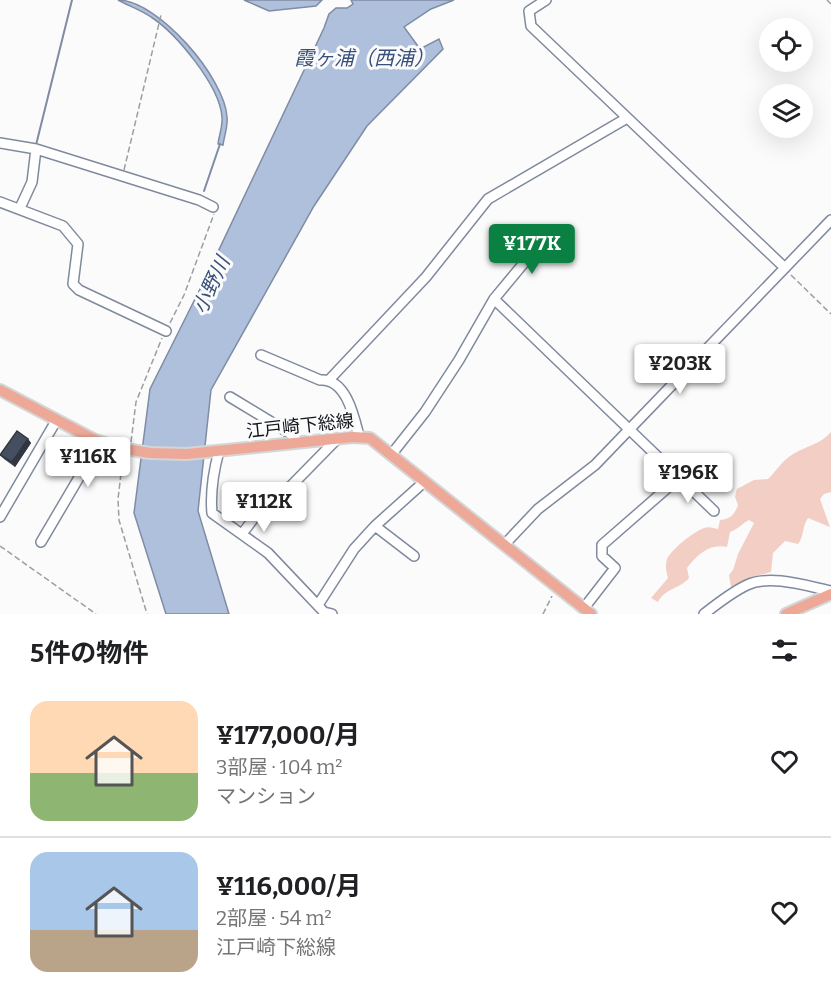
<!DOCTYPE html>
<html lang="ja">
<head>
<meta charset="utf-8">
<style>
	:root { --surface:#fff; --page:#f6f6f6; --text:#202124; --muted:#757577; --line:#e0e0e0; --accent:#0b8043 }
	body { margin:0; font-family:Bitter,"Noto Sans JP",serif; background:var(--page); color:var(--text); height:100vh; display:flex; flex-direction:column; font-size:22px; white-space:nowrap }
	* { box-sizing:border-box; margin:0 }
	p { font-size:20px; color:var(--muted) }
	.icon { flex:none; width:33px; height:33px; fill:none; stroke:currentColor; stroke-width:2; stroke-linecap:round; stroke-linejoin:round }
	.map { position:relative; height:614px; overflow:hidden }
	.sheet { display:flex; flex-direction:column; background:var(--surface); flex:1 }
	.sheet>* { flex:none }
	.tools { position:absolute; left:759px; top:18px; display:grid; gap:12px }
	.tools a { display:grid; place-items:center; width:54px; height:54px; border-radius:50%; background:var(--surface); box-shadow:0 6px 24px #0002; font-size:30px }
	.price { position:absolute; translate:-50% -51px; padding:0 14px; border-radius:6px; background:#fff; color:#222; font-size:20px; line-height:39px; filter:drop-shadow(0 2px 3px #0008) }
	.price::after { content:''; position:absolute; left:50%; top:36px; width:18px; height:14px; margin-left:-9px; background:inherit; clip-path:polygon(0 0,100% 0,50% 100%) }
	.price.active { background:var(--accent); color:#fff }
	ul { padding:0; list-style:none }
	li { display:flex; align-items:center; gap:18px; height:150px; padding:0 30px }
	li+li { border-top:2px solid var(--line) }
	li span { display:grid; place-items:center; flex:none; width:168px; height:120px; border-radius:18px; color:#555 }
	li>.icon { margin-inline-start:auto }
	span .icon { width:72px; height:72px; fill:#fffc; stroke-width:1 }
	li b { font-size:26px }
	h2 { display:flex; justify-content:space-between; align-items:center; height:72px; padding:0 30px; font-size:26px }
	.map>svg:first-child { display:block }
	.green { fill:#f3cec4 }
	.water { fill:#afc0dd; stroke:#7f8ca3; stroke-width:1.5 }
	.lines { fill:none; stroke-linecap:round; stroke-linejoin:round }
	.stream { stroke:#7f8ca3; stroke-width:2 }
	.minor-casing { stroke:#808a9d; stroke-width:12 }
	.major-casing { stroke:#d4d5d6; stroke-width:14 }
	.path { stroke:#9c9ea1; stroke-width:1.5; stroke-dasharray:6 3; stroke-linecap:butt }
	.minor { stroke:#fff; stroke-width:9 }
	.major { stroke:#eda897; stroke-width:10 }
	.wall { fill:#3b4452 }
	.shaded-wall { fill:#303742 }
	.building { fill:#454f5f; stroke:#303742; stroke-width:1.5 }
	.labels { text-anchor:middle; stroke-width:6; stroke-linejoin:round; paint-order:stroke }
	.street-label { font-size:18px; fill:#10141b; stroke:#fbfbfb }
	.water-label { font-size:20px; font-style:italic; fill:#39507a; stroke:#fbfbfb }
</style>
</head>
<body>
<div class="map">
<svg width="831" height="614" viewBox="0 0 831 614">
	<rect width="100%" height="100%" fill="#fbfbfb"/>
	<!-- green -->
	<path class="green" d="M831,432V492L824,494L820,499L830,527L808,518C802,526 804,537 798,544L785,541L773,553L771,572L756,576L731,587L729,575L733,570L738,554L754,523L749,520C741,524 740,528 730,532L727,547C709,543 697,555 687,568L689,578C680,589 665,588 658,602L651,598L668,578C666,571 665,566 667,559C672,549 693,532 704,528C709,526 713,528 718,529L720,520C731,519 734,515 738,505L735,497L737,489L754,480L768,479C777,470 782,461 793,454C806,446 821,444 831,432Z"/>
	<!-- water -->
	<path class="water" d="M118,0C158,0 225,78 227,117C228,126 224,137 223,145L218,144C219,136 223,125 222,117C220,86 176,33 151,17C141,10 129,6 118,0Z
		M244,0H322L316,6L269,11Z
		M351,0H454L431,9L404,27L420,49L439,39L443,49L367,126L314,206L211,390L198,511L229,614H166L134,513L150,389L206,277L324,28L329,14L336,8H347L353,4Z"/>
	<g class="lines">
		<!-- stream -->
		<path class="stream" d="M36,145L72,0
			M204,191L220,144"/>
		<defs>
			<path id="minor" d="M546,0L529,11L531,26L785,268
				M0,143L36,149L199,200L213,207
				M0,202L63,226L78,244L73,284L79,290L166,331
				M20,208L32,182L36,149
				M494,299L714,511
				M261,355L320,380C346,378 354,416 359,436
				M329,380L426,277L488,199L627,118
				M230,397L291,434L299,443
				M219,451C213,473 210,491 212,513L268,553L324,612L332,614
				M391,455L425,412L459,360L494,299L548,234
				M0,517L56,421
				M375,526L414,556
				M242,534L269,498L286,491L337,439
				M41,542L94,452H104L123,456L127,450
				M505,544L538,509L595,465L831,220
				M318,605L354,549L375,526L424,482
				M584,608L615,568L602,556V545L680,477
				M704,614C718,603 732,592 747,585C770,574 807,586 831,591"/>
			<path id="major" d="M0,390L95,440L120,448L150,453L187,454L353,437L370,438L591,614
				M786,614L831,594"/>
		</defs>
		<!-- minor casing -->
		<use href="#minor" class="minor-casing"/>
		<!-- major casing -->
		<use href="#major" class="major-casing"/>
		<!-- path -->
		<path class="path" d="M827,0L831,4
			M124,170L161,15
			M791,275L831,314
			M170,323L184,295L214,214
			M131,442L136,402L162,338
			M122,465L118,499L119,520L147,614
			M0,546L96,614
			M543,614L552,596"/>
		<!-- minor -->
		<use href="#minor" class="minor"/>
		<!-- major -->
		<use href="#major" class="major"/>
	</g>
	<!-- wall -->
	<path class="wall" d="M28,439L31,443L15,467L4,459L0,455Z"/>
	<!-- shaded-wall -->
	<path class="shaded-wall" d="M28,439L31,443L15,467L12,462Z"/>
	<!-- building -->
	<path class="building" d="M17,431L28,439L12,462L0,455Z"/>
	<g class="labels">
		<!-- street labels -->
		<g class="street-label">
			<text transform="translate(300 426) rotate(-6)" y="6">江戸崎下総線</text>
		</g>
		<!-- water labels -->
		<g class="water-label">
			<text x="364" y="65">霞ヶ浦（西浦）</text>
			<text transform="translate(211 285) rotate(-65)" y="7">小野川</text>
		</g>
	</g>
</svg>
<div class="tools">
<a><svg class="icon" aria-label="locate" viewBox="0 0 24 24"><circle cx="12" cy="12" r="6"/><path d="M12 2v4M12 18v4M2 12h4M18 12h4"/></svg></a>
<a><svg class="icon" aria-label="layers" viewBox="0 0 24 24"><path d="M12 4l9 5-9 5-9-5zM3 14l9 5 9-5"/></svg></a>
</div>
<b class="price active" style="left:532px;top:275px">¥177K</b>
<b class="price" style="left:680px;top:395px">¥203K</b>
<b class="price" style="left:88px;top:488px">¥116K</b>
<b class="price" style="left:688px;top:504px">¥196K</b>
<b class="price" style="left:264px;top:533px">¥112K</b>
</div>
<section class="sheet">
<h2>5件の物件<svg class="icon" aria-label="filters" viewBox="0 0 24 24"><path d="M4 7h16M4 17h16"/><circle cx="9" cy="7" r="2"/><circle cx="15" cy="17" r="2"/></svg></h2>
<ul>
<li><span style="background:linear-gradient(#ffd9b3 60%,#8fb573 0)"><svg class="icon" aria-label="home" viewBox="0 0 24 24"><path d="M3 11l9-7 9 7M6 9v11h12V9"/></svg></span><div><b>¥177,000/月</b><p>3部屋 · 104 m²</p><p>マンション</p></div><svg class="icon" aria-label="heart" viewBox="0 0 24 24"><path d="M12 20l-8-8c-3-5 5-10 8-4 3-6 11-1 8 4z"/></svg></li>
<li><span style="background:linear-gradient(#a9c7e8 65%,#b9a48a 0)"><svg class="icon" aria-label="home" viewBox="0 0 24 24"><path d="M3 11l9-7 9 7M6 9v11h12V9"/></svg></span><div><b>¥116,000/月</b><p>2部屋 · 54 m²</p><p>江戸崎下総線</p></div><svg class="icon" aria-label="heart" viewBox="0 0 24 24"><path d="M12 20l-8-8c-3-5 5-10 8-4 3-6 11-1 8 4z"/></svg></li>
</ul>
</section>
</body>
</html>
